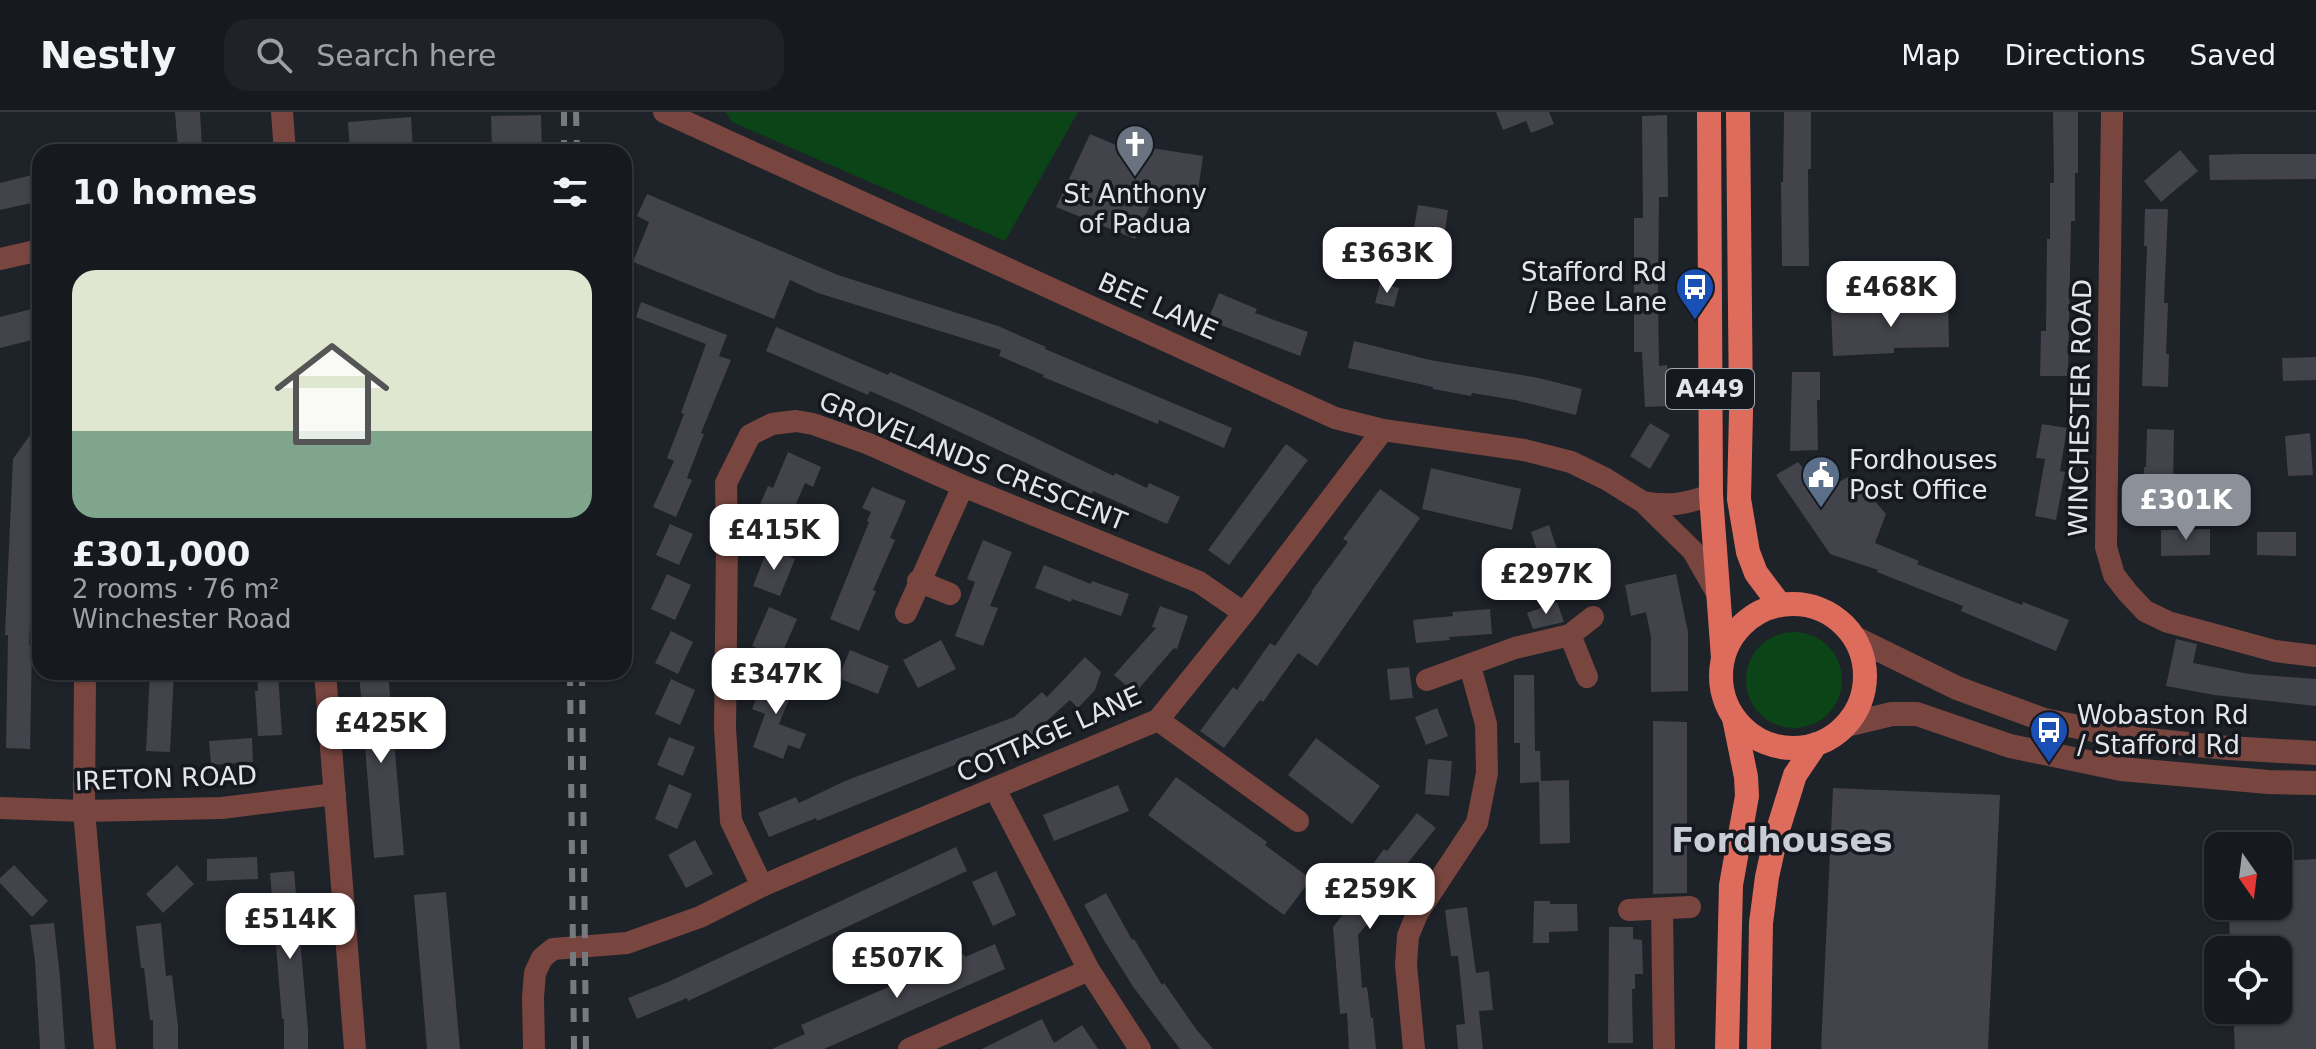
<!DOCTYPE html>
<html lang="en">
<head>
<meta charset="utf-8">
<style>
	:root { --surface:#161a1f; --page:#1f2328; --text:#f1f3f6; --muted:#9ea1a4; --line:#35383d; --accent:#8c9099 }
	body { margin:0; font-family:"DejaVu Sans",sans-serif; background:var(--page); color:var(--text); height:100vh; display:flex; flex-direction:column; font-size:30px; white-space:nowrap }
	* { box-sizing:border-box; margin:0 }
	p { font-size:26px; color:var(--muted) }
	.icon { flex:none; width:44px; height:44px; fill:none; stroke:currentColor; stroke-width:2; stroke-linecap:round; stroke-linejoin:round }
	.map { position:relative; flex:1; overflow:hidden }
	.panel { position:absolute; left:32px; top:32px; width:600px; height:536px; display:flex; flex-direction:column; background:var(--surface); border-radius:24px; box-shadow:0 2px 6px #0004,0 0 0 2px var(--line) }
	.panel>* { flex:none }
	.needle { width:52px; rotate:166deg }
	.controls { position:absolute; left:2204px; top:720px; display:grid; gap:16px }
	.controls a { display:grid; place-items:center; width:88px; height:88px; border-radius:16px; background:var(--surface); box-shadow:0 2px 6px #0004,0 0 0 2px var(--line); font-size:40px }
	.price { position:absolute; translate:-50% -68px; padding:0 18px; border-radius:16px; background:#fff; color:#222; font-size:26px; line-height:52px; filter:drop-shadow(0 2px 4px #0008) }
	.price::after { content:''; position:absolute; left:50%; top:48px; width:24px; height:18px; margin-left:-12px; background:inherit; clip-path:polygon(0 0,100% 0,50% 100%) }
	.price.selected { background:var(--accent); color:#fff }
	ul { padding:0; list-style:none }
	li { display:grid; align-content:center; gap:16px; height:424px; padding:0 40px }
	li+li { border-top:2px solid var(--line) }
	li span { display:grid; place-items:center; height:248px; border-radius:24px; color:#555 }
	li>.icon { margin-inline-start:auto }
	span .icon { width:144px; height:144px; fill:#fffc; stroke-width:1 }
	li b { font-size:34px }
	h2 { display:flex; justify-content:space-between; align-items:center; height:96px; padding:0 40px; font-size:34px }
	header { display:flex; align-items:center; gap:48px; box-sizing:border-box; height:112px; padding:0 40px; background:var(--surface); border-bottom:2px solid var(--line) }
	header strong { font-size:38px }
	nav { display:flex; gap:44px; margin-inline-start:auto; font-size:28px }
	.search { width:560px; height:72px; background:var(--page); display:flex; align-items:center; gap:20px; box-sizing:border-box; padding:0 28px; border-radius:24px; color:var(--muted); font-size:30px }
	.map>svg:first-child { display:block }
	.green { fill:#0b4517 }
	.building { fill:#43434b }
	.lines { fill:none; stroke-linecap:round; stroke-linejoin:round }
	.minor { stroke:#78463f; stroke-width:22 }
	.tertiary { stroke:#78463f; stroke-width:24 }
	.trunk { stroke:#de6c5d; stroke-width:24 }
	.rail { stroke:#767a80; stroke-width:6; stroke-dasharray:14 14; stroke-linecap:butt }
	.labels { text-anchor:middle; stroke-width:7; stroke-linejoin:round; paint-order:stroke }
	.shield { fill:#15191f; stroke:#a4a8ac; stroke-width:2 }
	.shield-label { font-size:24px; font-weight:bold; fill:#e2e5e9 }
	.poi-label { font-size:26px; fill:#e2e5e9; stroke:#15191f; text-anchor:start }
	.street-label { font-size:26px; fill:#e2e5e9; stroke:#15191f }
	.district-label { font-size:34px; font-weight:bold; fill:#c8cdd6; stroke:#15191f }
</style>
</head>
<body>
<header>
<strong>Nestly</strong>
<div class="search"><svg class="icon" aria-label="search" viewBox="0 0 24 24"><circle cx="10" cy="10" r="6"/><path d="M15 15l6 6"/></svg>Search here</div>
<nav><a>Map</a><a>Directions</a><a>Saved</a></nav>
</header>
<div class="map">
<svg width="2316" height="937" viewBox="0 0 2316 937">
	<rect width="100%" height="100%" fill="#1e2229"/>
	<!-- green -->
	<path class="green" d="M726,0H1078L1005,129L732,10Z
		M1746 568a48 48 0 1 1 96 0a48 48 0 1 1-96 0Z"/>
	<!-- building -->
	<path class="building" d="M175,0H200L202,35L178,37Z
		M1496,0H1549L1554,12L1531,21L1526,9L1503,18Z
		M1784,0H1811V57H1808L1809,154H1782L1781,70H1783Z
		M2053,0H2078V61H2075V109H2071L2068,264H2040L2041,219H2046L2047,127H2050V71H2054Z
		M541,3L542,40H492L491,4Z
		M1667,3L1668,85H1659L1658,189L1659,254L1667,253L1669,294L1645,295L1642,240H1634V106H1643L1642,4Z
		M411,5L413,40H350L348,10Z
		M1125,15L1148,24L1144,35L1203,44L1197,86L1155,82L1135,127L1056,95L1090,22L1116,33Z
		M2180,38L2198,59L2161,90L2144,69Z
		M2244,42H2316V67L2210,68L2209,43Z
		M40,61V89L0,98V71Z
		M647,82L838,163L998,214L1046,235L1045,237L1232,316L1224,336L1159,308L1158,312L1043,265L1044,263L999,244L1001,238L818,181L790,168L774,207L633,150L649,110L637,104Z
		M1418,93L1448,98L1443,132L1412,127Z
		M2145,97H2168L2164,191H2168L2166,242H2169L2168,275L2142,274L2147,134H2144Z
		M1380,171L1399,176L1394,195L1375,191Z
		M1219,181L1257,197L1255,201L1308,220L1300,244L1208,208Z
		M1948,187L1949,235L1894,236V241L1833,244L1831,199L1913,196L1912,188Z
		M641,190L727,223L719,244L731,248L701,321L704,322L687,366L692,368L676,405L653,395L674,349L667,346L684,302L681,301L706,232L636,205Z
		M40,195V226L0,236V205Z
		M776,215L888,263L890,260L981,300L1114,364L1115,361L1147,376L1149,371L1180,385L1167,412L1093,379L1092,382L911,297L870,279L868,283L766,239Z
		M1354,229L1430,248L1539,266L1582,277L1576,303L1515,288L1472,281L1471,284L1433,277V275L1348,256Z
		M2316,245V268L2283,269L2282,246Z
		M1792,260H1820V288H1817L1818,338L1790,339Z
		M40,309V351L37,355L29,533H32L30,637L6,636L8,523H5L13,347Z
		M1650,311L1670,323L1650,357L1630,344Z
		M2042,312L2067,316L2060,359L2065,360L2056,408L2035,404L2045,347L2036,346Z
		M2147,317L2174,318L2173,374L2143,373L2144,355H2146Z
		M2310,321L2313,363L2288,364L2285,324Z
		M1286,332L1308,348L1229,453L1208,438Z
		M788,340L821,355L813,375L805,371L782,424L752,411L768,374L773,376Z
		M1798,350L1822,379L1850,364L1868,386L1871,385L1886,402L1875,431L1919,449L1917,452L2022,493L2023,490L2069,508L2056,539L1961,499L1963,494L1877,460L1878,458L1830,442L1776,363Z
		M1431,356L1521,377L1512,418L1422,397Z
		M872,375L906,389L890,426L895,428L873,478L876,479L859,519L830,507L869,410L867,409L871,400L862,396Z
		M1380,377L1420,406L1317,554L1298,541L1263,590L1260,588L1224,636L1200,619L1233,575L1237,578L1270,531L1275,534L1312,481L1311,480L1348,430L1343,427Z
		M670,412L693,422L679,453L656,443Z
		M1549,413L1570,476L1551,482L1531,420Z
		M2210,417V443L2161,444V418Z
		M2257,420H2296V444L2257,443Z
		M983,428L1012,440L990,494L998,496L983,534L955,524L975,470L967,467Z
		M768,436L795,447L780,484L753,474Z
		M1044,453L1091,472L1092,469L1129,482L1121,504L1072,487L1071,490L1035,476Z
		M667,462L691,473L675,508L651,497Z
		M1676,462L1688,520V579L1651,580V525L1646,500L1631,504L1625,473Z
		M1557,490L1564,510L1533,517L1527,501Z
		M1160,494L1188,504L1177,537L1174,536L1135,581L1114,563L1156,516L1152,515Z
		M769,495L797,507L780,546L752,534Z
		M1490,497L1492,522L1449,525L1450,528L1416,531L1413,508L1453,504L1452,500Z
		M671,519L693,530L678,562L655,551Z
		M2176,527L2197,532L2193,551L2249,562L2316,567V594L2214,583L2166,574Z
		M941,528L956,557L918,576L903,548Z
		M850,538L889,554L878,582L838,566Z
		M1085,545L1101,560L1095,578L1078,596L1070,588L1028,626L1026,624L817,709L816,706L769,725L758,701L796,685L799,691L845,669L1014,605L1042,580L1047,585Z
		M1409,555L1413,586L1390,588L1387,557Z
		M768,557L797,568L779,612L806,622L800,637L788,633L783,647L753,635L765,602L752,597Z
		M150,560H174L170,640L146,639Z
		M257,560H278L282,623L258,624L255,579H258Z
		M359,560H388L404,743L374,746Z
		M1514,563H1534L1535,639H1540L1541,669L1569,668L1570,731L1540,732L1539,670L1520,671V631H1514Z
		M671,567L695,578L680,613L655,602Z
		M1437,596L1448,624L1426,633L1415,605Z
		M1653,609L1687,610V781L1653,782Z
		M669,625L695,635L683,664L657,653Z
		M252,626L253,650L211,653L209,629Z
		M1316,626L1380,674L1352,712L1288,663Z
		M1428,647L1452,649L1449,684L1425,682Z
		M1176,665L1267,730L1265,733L1311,767L1284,803L1148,703Z
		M669,672L692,682L677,717L655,707Z
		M1118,673L1129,699L1054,729L1043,703Z
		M1833,676L2000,683L1988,937H1821Z
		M1417,701L1436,716L1376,790L1382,794L1358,823L1362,876L1367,875L1371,906H1373L1376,937H1349L1347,901L1340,902L1333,815L1370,768L1364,764L1384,737L1387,739Z
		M695,728L713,762L686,776L668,743Z
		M956,735L967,759L688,889L687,886L637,907L628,886L668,870Z
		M257,745L258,767L207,769V747Z
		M2316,747V937H2235L2233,898H2278V838H2230L2229,794H2278V749Z
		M14,753L48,789L32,805L0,771V766Z
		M177,753L194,772L163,801L146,782Z
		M294,759L308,917V937H284V907H282L270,761Z
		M996,759L1016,803L993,814L972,770Z
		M446,780L460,937H427L414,783Z
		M1106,781L1132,828L1134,827L1162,873L1164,871L1196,917L1213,937H1180L1134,876L1105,830L1084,793Z
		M1534,789H1550V792H1577L1578,819L1549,820V831H1533Z
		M1467,795L1476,861L1489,859L1493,898L1479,899L1483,937H1458L1456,913L1465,912L1458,844H1451L1445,798Z
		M54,811L60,865L65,937H40L35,849L30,813Z
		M161,811L166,864L172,863L178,915V937H153V908H150L144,856H141L136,814Z
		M1609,815H1633V827L1642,828L1643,862H1635V877H1632L1633,931H1608Z
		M995,832L1005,857L824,937H772L805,922L801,913L964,842L965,845Z
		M1042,907L1054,931L1082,913L1098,937H982Z"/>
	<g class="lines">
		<!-- minor -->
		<path class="minor" d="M282,0L285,40
			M664,0L1335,306L1383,318L1524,338L1571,350L1606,367L1643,390L1693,439L1717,481
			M2112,0L2106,435L2114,463L2128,481L2145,499L2168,510L2275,539L2316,544
			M0,147L40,138
			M1643,390C1671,395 1685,392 1711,383
			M918,469L950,482
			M906,501L963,374
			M1570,523L1587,565
			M85,560L84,699L105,937
			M325,560L355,937
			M1427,568L1515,536L1570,523L1593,505
			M1158,608L1298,709
			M995,677L1089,858L1140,937
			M0,696L84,699L222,696L335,682
			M762,774L731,709L725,616L727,432L726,371L750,323L772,312L796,309L813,312L869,332L963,374L1199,470L1244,501
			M1662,797L1664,937
			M1629,798L1690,795
			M534,937L533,885L535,861L542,846L553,837L627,831L700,805L762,774L820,749L1158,608L1244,501L1383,318
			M909,937L1089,858
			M1414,937L1406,853L1408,824L1417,802L1477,711L1487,661L1486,612L1470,554"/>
		<!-- tertiary -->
		<path class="tertiary" d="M1855,526L1957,576L2044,608L2138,627L2228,636L2316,641
			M1846,613L1892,602H1917L2010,634L2121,657L2268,670L2316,671"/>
		<!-- trunk -->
		<path class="trunk" d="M1709,0L1711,383L1723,546
			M1738,0L1741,299L1739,387L1748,440L1756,461L1780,493
			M1721 564a72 72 0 1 1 144 0a72 72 0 1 1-144 0Z
			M1727,937L1731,773L1747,684L1746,665L1734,606
			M1759,937L1761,811L1767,765L1776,724L1795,663L1816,632"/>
		<!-- rail -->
		<path class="rail" d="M564,0V40
			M576,0L577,40
			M570,560L574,937
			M582,560L586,937"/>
	</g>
	<!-- icons -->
	<defs>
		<symbol id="church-pin" viewBox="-11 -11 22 30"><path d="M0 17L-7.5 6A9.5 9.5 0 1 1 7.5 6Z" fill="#6b7280" stroke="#15191f"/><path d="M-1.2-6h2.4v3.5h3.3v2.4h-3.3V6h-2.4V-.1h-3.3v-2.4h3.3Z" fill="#fff"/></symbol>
		<symbol id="bus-pin" viewBox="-11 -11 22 30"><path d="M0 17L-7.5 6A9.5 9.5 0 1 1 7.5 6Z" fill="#1a4fb4" stroke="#15191f"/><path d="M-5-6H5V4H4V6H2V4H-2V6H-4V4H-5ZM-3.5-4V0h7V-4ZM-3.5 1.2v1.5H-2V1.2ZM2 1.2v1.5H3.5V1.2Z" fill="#fff"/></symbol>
		<symbol id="civic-pin" viewBox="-11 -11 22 30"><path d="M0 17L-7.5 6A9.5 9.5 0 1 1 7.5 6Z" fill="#5c6f8a" stroke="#15191f"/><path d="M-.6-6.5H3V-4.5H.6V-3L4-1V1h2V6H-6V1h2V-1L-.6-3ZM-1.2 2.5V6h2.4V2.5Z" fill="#fff"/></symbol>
	</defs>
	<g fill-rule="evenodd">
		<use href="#church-pin" x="1113" y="10" width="44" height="60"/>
		<use href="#bus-pin" x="1673" y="153" width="44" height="60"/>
		<use href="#civic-pin" x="1799" y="341" width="44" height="60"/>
		<use href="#bus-pin" x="2027" y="596" width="44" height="60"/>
	</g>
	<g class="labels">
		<!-- shield labels -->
		<rect class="shield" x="1666" y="257" width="88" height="40" rx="6"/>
		<g class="shield-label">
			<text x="1710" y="285">A449</text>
		</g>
		<!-- poi labels -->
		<g class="poi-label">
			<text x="1135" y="91" text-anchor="middle">St Anthony<tspan x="1135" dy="30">of Padua</tspan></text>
			<text x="1667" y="169" text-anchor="end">Stafford Rd<tspan x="1667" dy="30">/ Bee Lane</tspan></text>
			<text x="1849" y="357">Fordhouses<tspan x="1849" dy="30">Post Office</tspan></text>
			<text x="2077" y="612">Wobaston Rd<tspan x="2077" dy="30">/ Stafford Rd</tspan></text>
		</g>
		<!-- street labels -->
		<g class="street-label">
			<text transform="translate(1158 194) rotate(24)" y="9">BEE LANE</text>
			<text transform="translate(2080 296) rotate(-89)" y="9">WINCHESTER ROAD</text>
			<text transform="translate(973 349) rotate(22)" y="9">GROVELANDS CRESCENT</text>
			<text transform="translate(1049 622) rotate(-24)" y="9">COTTAGE LANE</text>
			<text transform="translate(166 666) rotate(-2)" y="9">IRETON ROAD</text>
		</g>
		<!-- district labels -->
		<g class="district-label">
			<text x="1782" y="740">Fordhouses</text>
		</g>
	</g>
</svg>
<div class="controls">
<a><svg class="needle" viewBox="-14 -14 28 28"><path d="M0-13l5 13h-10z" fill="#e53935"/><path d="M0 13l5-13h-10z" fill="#9ea1a4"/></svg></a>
<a><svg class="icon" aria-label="locate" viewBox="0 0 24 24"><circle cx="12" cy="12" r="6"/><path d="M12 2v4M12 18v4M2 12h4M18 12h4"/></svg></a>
</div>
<b class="price" style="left:1387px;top:183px">£363K</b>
<b class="price" style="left:1891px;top:217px">£468K</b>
<b class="price selected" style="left:2186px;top:430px">£301K</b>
<b class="price" style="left:774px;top:460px">£415K</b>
<b class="price" style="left:1546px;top:504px">£297K</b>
<b class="price" style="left:776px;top:604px">£347K</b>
<b class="price" style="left:381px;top:653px">£425K</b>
<b class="price" style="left:1370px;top:819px">£259K</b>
<b class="price" style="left:290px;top:849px">£514K</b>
<b class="price" style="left:897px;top:888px">£507K</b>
<section class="panel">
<h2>10 homes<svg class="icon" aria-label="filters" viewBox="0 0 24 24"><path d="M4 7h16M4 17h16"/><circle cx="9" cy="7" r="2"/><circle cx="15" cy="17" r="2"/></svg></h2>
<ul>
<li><span style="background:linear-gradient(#dfe7d0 65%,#7fa58c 0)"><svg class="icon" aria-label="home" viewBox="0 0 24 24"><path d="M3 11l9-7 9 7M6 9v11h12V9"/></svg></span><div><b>£301,000</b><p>2 rooms · 76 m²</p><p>Winchester Road</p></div></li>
</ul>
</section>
</div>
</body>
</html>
